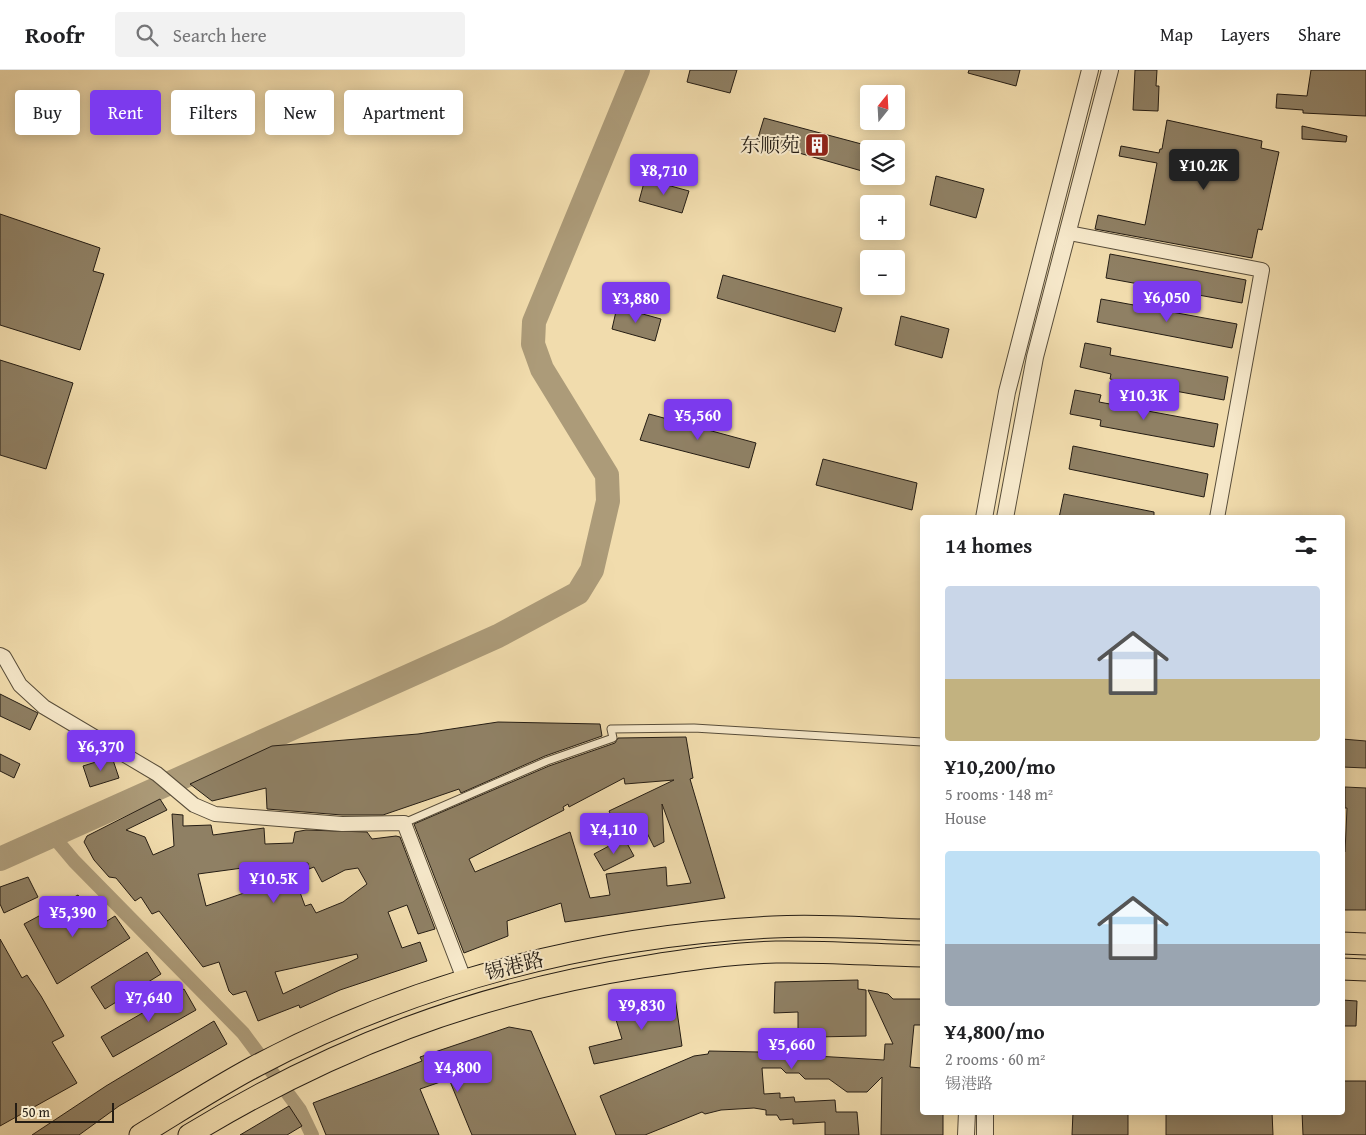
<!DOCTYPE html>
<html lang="en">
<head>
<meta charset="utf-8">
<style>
	:root { --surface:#fff; --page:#f2f2f2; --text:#202124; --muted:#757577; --line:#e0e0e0; --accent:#7c3aed }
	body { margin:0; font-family:"Gentium Book Plus","Noto Serif SC",serif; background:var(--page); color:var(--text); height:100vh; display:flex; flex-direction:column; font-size:19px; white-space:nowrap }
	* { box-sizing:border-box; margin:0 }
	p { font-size:16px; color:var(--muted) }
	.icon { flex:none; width:28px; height:28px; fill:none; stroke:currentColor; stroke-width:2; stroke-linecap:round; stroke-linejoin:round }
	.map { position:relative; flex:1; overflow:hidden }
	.side { position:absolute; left:920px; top:445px; width:425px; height:600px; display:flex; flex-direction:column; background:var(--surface); border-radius:5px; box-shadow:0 2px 12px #0003 }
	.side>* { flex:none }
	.hud { position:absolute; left:15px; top:20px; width:475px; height:45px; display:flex; gap:10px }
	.needle { width:32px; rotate:18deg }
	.fabs { position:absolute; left:860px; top:15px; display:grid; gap:10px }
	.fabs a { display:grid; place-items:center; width:45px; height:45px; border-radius:5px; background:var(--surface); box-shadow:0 2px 12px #0003; font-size:25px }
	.scale { position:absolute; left:15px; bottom:12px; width:99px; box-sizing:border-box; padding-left:5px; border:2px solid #251d14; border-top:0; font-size:14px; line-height:18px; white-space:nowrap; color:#251d14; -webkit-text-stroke:4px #f6e8ca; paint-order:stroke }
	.price { position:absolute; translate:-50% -42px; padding:0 11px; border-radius:5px; background:var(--accent); color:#fff; font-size:16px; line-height:32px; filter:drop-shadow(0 1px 2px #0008) }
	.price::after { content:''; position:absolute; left:50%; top:30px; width:15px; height:11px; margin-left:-8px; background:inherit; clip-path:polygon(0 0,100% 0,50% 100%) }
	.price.selected { background:#222; color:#fff }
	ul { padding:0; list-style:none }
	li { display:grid; align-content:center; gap:10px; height:265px; padding:0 25px }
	li span { display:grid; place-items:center; height:155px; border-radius:5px; color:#555 }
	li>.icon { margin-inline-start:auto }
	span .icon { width:90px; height:90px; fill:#fffc; stroke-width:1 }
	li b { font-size:21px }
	h2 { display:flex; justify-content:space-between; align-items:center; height:60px; padding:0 25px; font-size:21px }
	.chip { padding:0 18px; border-radius:5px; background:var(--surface); box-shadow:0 2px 12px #0003; font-size:18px; line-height:45px }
	.chip.selected { background:var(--accent); color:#fff }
	header { display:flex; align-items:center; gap:30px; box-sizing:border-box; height:70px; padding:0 25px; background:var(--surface); border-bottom:1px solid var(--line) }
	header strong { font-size:24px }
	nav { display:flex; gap:28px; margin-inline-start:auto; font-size:18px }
	.search { width:350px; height:45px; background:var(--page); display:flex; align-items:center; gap:12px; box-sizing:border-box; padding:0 18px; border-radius:5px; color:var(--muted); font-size:19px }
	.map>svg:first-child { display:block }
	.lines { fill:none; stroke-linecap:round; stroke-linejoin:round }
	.canal { stroke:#ac9b79; stroke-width:14 }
	.river { stroke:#ac9b79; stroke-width:24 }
	.building { fill:#8f8064; stroke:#251d14; fill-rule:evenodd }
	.service-casing { stroke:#584d3a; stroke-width:9 }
	.minor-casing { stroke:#584d3a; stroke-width:16 }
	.tertiary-casing { stroke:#584d3a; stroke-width:18 }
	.primary-casing { stroke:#251d14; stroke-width:23 }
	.service { stroke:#f6e8ca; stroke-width:7 }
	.minor { stroke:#f6e8ca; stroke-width:14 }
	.tertiary { stroke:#f6e8ca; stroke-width:16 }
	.primary { stroke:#f1dcad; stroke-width:21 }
	.labels { text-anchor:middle; stroke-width:4; stroke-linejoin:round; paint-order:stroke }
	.poi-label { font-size:20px; fill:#251d14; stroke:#f6e8ca; text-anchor:end }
	.street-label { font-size:20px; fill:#251d14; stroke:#f6e8ca }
</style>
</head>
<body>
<header>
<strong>Roofr</strong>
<div class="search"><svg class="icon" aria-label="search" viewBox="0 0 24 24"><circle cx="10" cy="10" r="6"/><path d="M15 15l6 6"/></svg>Search here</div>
<nav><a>Map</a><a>Layers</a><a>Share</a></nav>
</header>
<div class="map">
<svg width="1366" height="1065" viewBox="0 0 1366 1065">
	<rect width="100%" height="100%" fill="#f1dcad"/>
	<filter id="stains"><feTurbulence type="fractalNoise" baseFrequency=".004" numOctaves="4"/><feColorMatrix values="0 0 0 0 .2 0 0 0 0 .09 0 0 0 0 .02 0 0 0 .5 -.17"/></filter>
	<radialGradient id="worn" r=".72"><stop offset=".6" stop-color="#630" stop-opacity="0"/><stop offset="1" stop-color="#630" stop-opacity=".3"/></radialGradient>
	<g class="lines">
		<!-- canal -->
		<path class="canal" d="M53,766L74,791L243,963L300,1040L312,1065"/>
		<!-- river -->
		<path class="river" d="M0,789L498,566L578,523L592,500L608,431L607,405L542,299L533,274L534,252L638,0"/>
	</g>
	<!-- building -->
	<path class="building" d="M690,0H737L730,23L687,12Z
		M969,0H1020L1016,16L968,3Z
		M1135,0H1157L1156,16H1159L1158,41L1133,40Z
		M1311,0H1366V46L1303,43V40L1276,38L1277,24L1307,26Z
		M764,48L869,76V103L757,71Z
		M1167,50L1262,71L1261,78L1279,82L1262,160L1258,159L1252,188L1095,159L1098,145L1145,155L1157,93L1119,86L1121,76L1159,83L1160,79H1162Z
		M1302,56L1347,66L1346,72L1302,69Z
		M936,106L984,119L976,148L930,135Z
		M645,109L689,121L682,143L639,131Z
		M0,144L100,178L93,201L104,204L80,280L0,255Z
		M1110,184L1246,210L1242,233L1106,208Z
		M723,205L842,238L835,262L717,228Z
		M1101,229L1237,254L1232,278L1097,252Z
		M617,237L661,249L655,271L612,259Z
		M901,246L949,259L942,288L895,275Z
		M1085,273L1111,278L1110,285L1228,307L1224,330L1110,309L1111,304L1080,297Z
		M0,290L73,313L46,399L0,385Z
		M1075,320L1101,325L1099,332L1218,354L1214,377L1100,356L1101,350L1070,344Z
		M649,344L756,373L749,398L640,370Z
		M1073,376L1208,404L1204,427L1069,399Z
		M823,389L917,413L912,440L816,415Z
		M1064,424L1154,442V448H1059Z
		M0,624L38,643L30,660L0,646Z
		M498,652L600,654L602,666L545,686L461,723L459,719L383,745H342L267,739L266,718L212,731L190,714L272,676L418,664Z
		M686,667L693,708L690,709L725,828L565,852L561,833L507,851L508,866L464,883L414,754L549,696L615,673L618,668ZM624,708L625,714L674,710L609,741L619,763L643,755L654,777L664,772L662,734L691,813L667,816L666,797L606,804L610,825L590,828L570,762L475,802L469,789L564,740L563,737L568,734L569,737Z
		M1342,669L1366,671V698L1342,697Z
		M0,684L20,694L14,708L0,701Z
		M112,687L119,708L90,717L83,696Z
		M1345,717L1366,718V840H1342V782H1345L1347,738H1345Z
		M160,729L167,740L126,760L145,767L153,785L174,776L172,744L183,745V756L211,755L213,765L264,758L265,774L293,773L295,762L306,760L367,762L372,769L396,766L400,767L435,859L418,864L407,835L388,842L402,878L420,872L427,891L340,920L300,938L299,935L258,951L246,921L233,925L229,921L219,892L203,897L159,841L152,844L141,827L135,831L116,808L109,807L94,790L84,772L87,766ZM308,793L309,799L314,797L322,812L345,800L358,798L367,814L343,832L316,843L311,834L305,836L294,806L206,836L198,804L250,797V802ZM357,884L358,888L283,924L275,902Z
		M624,768L634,786L604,801L594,784Z
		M28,807L38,827L4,843L0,834V817Z
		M78,825L99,856L115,846L130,868L57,914L24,854Z
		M0,869L22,908L27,905L41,926L64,966L52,972L77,1013L0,1056Z
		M147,882L161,904L105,939L91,917Z
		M858,910V919L866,920V966L815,967L816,986L884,990L885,974H893L868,920L888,924L893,929H922V955H914L910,997L922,998V1042H943V1065H881L882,1007L867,1022H847L829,1009H805L799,1003H786L781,998H762L764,1024L780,1023V1028L794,1027L795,1032L835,1030L836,1042H857L859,1065H825V1052L793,1054V1049L780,1050L777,1045H766V1040L754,1038L721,1040L705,1044L702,1042L645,1065H616L600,1026L694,986L708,984L709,981L760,982L761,978L798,979V942L774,943L775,912Z
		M184,919L196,940L113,987L101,967Z
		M669,926L675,927L682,976L594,994L589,977L622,969L613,940Z
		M1342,930L1357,931L1356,956H1342Z
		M214,951L227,974L119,1036L79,1065H32L106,1016Z
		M509,957L531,961L576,1065H472L449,1009L420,1019L439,1065H326L313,1033L422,991L420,987Z
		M1342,1011H1366V1065H1303L1302,1042H1342Z
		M289,1036L302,1056L287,1065H240Z
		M1073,1042H1128V1065H1072Z
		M1166,1042H1272L1273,1065H1166Z"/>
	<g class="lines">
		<defs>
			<path id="service" d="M404,753L547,691L613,668L611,659L694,658L922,672"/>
			<path id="minor" d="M1069,163L1262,200L1217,448
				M0,585L4,587L20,615L44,637L157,704L194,735L215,744L342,754L404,753L464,909"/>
			<path id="tertiary" d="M984,448L1007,322L1090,0
				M1005,448L1035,287L1110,0
				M966,1065L967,1042
				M985,1065V1042"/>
			<path id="primary" d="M1342,873L1366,874
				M1342,899L1366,900
				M140,1065C178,1042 215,1018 254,997C414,912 593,866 773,857C823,854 873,859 922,860
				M189,1065C332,978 476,923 642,897C686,890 731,883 776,882C824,881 874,885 922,886"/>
		</defs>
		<!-- service casing -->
		<use href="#service" class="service-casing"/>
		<!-- minor casing -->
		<use href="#minor" class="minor-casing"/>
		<!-- tertiary casing -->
		<use href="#tertiary" class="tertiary-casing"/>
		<!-- primary casing -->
		<use href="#primary" class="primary-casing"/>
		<!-- service -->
		<use href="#service" class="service"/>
		<!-- minor -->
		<use href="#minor" class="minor"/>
		<!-- tertiary -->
		<use href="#tertiary" class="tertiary"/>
		<!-- primary -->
		<use href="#primary" class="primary"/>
	</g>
	<!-- icons -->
	<defs>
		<symbol id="building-square" viewBox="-11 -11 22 22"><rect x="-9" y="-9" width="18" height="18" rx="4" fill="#8f2418" stroke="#f6e8ca"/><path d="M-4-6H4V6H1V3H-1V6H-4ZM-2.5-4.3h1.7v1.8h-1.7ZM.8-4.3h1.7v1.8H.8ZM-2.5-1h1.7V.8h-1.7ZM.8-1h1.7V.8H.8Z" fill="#fff"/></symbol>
	</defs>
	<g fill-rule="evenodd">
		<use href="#building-square" x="803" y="61" width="28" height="28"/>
	</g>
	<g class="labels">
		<!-- poi labels -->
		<g class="poi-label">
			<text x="800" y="82">东顺苑</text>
		</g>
		<!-- street labels -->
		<g class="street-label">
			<text transform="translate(514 896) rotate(-14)" y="7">锡港路</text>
		</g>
	</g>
	<rect width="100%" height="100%" filter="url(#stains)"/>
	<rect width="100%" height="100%" fill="url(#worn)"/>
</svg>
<div class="fabs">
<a><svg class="needle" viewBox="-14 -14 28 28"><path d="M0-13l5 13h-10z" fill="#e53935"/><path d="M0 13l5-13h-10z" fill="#757577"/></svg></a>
<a><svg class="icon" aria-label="layers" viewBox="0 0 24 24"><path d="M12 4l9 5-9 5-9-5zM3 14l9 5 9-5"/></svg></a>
<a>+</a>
<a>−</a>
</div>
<div class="scale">50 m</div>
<b class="price selected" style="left:1204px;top:121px">¥10.2K</b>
<b class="price" style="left:664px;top:126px">¥8,710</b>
<b class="price" style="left:1167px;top:253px">¥6,050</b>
<b class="price" style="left:636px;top:254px">¥3,880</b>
<b class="price" style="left:1144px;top:351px">¥10.3K</b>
<b class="price" style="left:698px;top:371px">¥5,560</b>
<b class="price" style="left:101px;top:702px">¥6,370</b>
<b class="price" style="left:614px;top:785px">¥4,110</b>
<b class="price" style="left:274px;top:834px">¥10.5K</b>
<b class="price" style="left:73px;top:868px">¥5,390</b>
<b class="price" style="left:149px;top:953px">¥7,640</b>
<b class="price" style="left:642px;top:961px">¥9,830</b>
<b class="price" style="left:792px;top:1000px">¥5,660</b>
<b class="price" style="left:458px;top:1023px">¥4,800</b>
<div class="hud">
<a class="chip">Buy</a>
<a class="chip selected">Rent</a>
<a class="chip">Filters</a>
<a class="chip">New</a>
<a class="chip">Apartment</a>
</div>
<section class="side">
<h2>14 homes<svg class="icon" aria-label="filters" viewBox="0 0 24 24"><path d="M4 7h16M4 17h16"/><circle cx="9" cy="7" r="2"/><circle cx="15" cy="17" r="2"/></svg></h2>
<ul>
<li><span style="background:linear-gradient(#c9d6e8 60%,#c2b280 0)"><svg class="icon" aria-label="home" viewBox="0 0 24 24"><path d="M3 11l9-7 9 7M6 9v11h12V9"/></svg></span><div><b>¥10,200/mo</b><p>5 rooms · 148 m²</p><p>House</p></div></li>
<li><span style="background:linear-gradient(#bfe0f5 60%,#9aa5b1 0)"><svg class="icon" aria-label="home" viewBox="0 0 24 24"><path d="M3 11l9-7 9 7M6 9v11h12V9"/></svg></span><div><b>¥4,800/mo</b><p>2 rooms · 60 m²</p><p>锡港路</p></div></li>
</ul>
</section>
</div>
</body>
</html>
